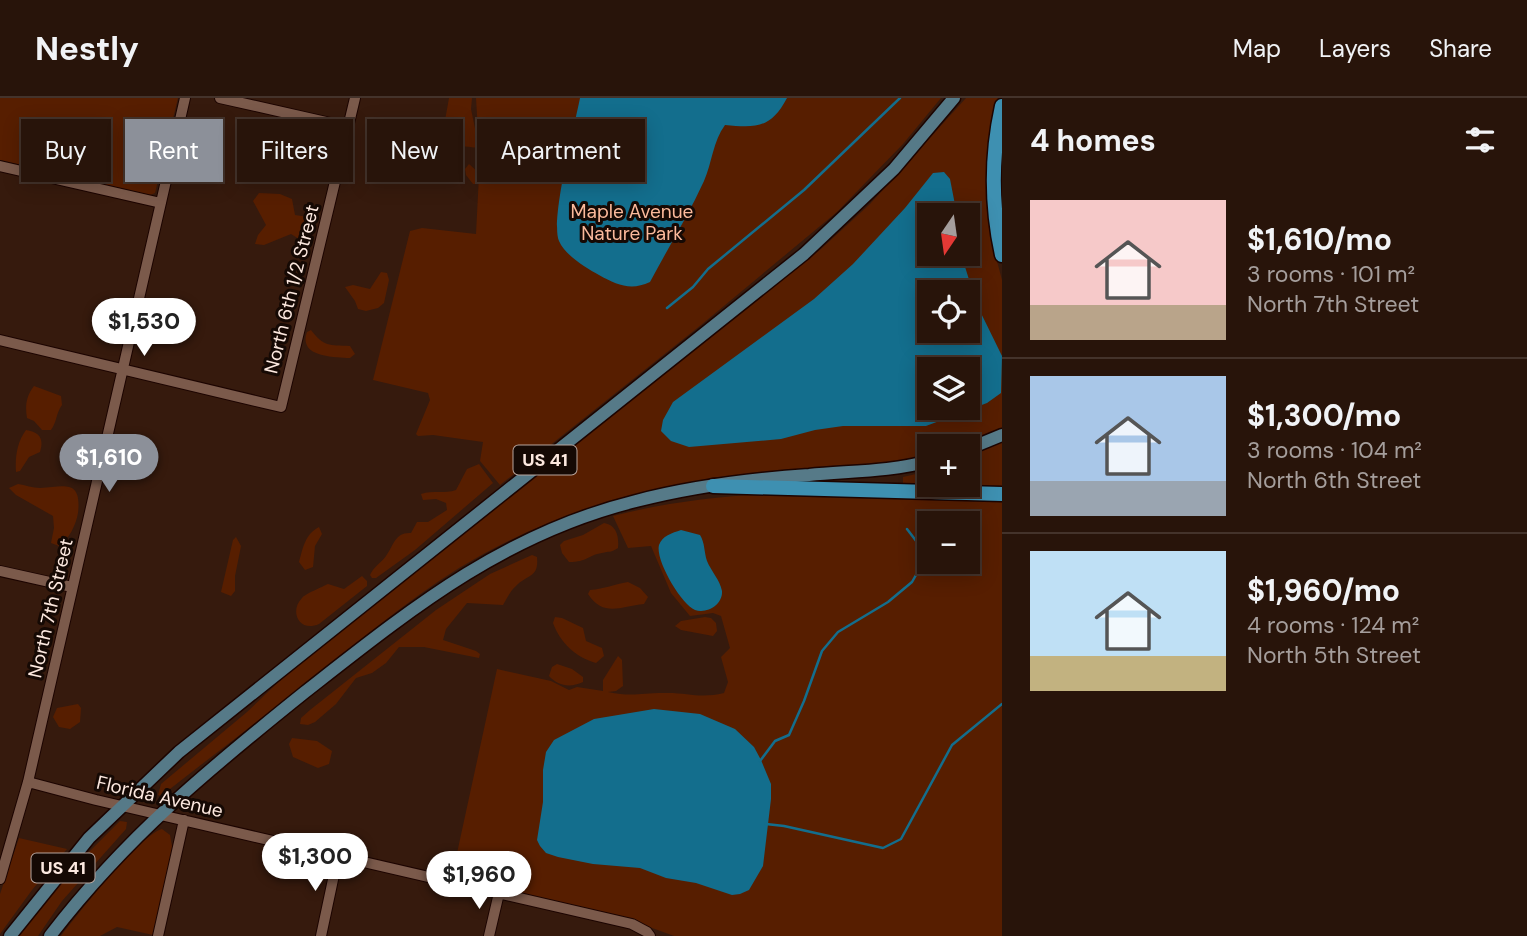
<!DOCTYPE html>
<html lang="en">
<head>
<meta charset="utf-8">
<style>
	:root { --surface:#28140a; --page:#342118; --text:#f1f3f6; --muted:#a59e9c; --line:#44332b; --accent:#8c9099 }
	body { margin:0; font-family:"DM Sans",sans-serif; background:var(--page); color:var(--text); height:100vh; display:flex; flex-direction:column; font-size:26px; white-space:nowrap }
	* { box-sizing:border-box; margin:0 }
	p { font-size:23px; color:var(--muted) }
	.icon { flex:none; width:38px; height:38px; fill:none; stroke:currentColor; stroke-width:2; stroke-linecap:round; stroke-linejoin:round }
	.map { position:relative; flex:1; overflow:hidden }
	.side { display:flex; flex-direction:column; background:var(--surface); width:525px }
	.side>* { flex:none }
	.hud { position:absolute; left:21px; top:21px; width:665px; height:63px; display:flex; gap:14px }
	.needle { width:46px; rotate:193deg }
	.controls { position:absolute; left:917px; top:105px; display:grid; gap:14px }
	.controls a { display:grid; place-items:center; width:63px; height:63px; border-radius:0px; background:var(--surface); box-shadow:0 4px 18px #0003,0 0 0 2px var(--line); font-size:35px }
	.price { position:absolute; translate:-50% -60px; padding:0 16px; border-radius:24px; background:#fff; color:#222; font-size:23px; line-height:46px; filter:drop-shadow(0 2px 4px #0008) }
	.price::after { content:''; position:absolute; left:50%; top:42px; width:21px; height:16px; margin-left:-10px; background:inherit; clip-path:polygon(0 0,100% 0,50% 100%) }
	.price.selected { background:var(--accent); color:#fff }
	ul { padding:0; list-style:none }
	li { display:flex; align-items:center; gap:21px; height:175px; padding:0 28px }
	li+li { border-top:2px solid var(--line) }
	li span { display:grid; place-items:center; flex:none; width:196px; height:140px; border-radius:0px; color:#555 }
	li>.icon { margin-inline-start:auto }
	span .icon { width:84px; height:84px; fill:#fffc; stroke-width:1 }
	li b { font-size:30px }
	h2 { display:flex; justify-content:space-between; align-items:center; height:84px; padding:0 28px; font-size:30px }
	.chip { padding:0 24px; border-radius:0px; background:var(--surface); box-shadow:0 4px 18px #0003,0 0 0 2px var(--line); font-size:24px; line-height:63px }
	.chip.selected { background:var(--accent); color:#fff }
	header { display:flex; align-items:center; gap:42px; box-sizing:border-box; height:98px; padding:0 35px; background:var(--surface); border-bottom:2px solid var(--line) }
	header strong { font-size:33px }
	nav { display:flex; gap:38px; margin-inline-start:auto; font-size:24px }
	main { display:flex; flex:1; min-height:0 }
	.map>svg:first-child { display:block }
	.green { fill:#571e00; fill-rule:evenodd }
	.water { fill:#136e8d; fill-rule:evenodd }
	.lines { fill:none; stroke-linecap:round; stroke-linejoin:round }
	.stream { stroke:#136e8d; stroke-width:2.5 }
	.minor-casing { stroke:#1c0400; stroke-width:12 }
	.major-casing { stroke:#1c0400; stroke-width:15 }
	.highway-casing { stroke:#1c0400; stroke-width:17 }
	.minor { stroke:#7b5a4b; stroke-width:10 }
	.major { stroke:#567a88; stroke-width:12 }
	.highway { stroke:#3e90b1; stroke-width:14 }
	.labels { text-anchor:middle; stroke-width:6; stroke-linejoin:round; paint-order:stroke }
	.shield { fill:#150904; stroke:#b7a59d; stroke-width:2 }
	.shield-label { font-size:18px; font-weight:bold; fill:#fce8df }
	.park-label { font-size:19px; fill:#fbb99b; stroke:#150904 }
	.street-label { font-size:19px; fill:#fce8df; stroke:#150904 }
</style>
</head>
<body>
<header>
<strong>Nestly</strong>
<nav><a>Map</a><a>Layers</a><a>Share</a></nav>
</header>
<main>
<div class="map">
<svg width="1002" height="838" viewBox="0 0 1002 838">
	<rect width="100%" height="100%" fill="#361a0d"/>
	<!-- green -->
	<path class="green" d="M0,0H178L155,95L150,97L0,62Z
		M449,0H472L471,11L479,50L476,0H941L903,46L837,114L701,227L500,387L480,363L483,344L433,337L418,338L416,336L430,302L428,295L373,282L410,133L422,130L476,136L479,77L476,86H473L466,77L465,71L469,66L479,75L480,50L451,47L420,38L417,35L434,34L444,28Z
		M966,0H998L992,24L989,113L992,144L1002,182V330L962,348H929V359L917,362C818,372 715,374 619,401C563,416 509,440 459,470C404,504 354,548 303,588C256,625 208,661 161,698L158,697L161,686L247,614L288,575L821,151L870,106ZM929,117H968V156H929ZM929,194H968V233H929ZM929,271H968V310H929Z
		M259,95L280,96L292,101L295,117L308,119L309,126L307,138L299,141L291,136L264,147L255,146L258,137L266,127L253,103Z
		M381,174L387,175L389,182L384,205L378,210L366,213L358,211L355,203L345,189L353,187L370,191Z
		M311,232C324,249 329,247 350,248L355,256L350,260C333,259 298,259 307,234Z
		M34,288L61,298L62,307C56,315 57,324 51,332H42L34,323L27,320C25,308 26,298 34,288Z
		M26,332C40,334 44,341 40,354L29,359L20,373L16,374C15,359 17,344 26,332Z
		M1002,344V393L903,389V379L929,373V387H968V359Z
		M479,366L493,385L415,452L376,480H372L370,477C374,468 381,465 386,458C394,447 395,434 411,435L417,424H428L447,412L446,405L436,401L423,402L421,396C433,392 445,396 456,392L467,371Z
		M18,386C25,387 33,390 40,390C63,389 82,380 78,415C76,427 69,441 59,448L51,445L54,430L53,418L16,397L9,390Z
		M777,395L1002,400V838H674L644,827L456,780L454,769L497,571L551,583L569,592L577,589L603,593V582L618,558L622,562L623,588L616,593L608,594C632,599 641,595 663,595C687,594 699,601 724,595L728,584L721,559L730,550L721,518L713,515L690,518L671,495L651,448L628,450L613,418C667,404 722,398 777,395ZM929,425H968V464H929Z
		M604,425C617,427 619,439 618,450C611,455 609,453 602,455C588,457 588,464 569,464L562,455L560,447L564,443L583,437Z
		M319,429L322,436L315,448L313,469L305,472L299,464C303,450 305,436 319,429Z
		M236,439L241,448L235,478V493L231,498L221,494L233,442Z
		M532,457L537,459C539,480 528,476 516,488C510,493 507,501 503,507L467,505L446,531L443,542L476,553L480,556L479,560L424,549H399L386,565L372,575L356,580L336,606L315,624L308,627L300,626L301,620L310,612L436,512L490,476Z
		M362,478L367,483V488L319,526C299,535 289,513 302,500C305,496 322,489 328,486L344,491Z
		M628,484L640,490L648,499L644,506C621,508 604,520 588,496L590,492C605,491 614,486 628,484Z
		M555,519L562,520L583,530L586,543L602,550L604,558L596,565C575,559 560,544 553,525Z
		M705,519L711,520L716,525L717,533L713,538L681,532L675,528L681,523Z
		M557,566L572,571L583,579V584C570,590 558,588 549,578L552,569Z
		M78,606L81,610L80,624L70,631L59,629L53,619L57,610Z
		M292,640L317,643L332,653L329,666L318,670L293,659L289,646Z
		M120,723L127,724L126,731L62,803L38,838H18L71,772Z
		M162,731L170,737L173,754L153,837L117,829L100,838H61C79,815 138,738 162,731Z
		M19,740L67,751L32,792L0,836V796Z"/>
	<!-- water -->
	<path class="water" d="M580,0H787C771,30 757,30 725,27C713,43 712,65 704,83C688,118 668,150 650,184C631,193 617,187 599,177C586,170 565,157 559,143C550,123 575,26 580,0Z
		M944,74L950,81L957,117H929V156H961L977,207L1002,258L1001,295L987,305L926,328H843L815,332L781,341L689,349L671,343L661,333L663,322L673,304L814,201L853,166L905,110L933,75ZM929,194H968V233H929ZM968,271V310H929V271Z
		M681,432L700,437C705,445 704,454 707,463C711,473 720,482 722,493C723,506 708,516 695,512C681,506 655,462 659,447C662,438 672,435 681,432Z
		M654,611L700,616L735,631L754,649L761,662L771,686V701L763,768L749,792L740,796L732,797L696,785L666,780L640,770L593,766L558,759L546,755L540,748L537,742L543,704V672L546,654L554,642L594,621Z"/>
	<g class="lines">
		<!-- stream -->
		<path class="stream" d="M667,210L693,189L708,171L804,92L900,0
			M760,663L775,643L789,637L804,603L822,553L838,534L888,504L912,484L920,470V448L907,431
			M766,726L784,728L883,750L901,741L952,647L1002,606"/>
		<defs>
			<path id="minor" d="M220,0L348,29
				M0,68L161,105
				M0,242L281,309L355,0
				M0,473L72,489
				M28,684L96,702L632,826L647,834L650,838
				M0,781L28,684L185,0
				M158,838L184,722
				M321,838L338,758
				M489,838L499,795"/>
			<path id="major" d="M968,351L1002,337
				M10,838L89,740L179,654L804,156L894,71L954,0
				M50,838C126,739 209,671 305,594C411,511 503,436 636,403C693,388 751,381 809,377C849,373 890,374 929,363"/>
			<path id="highway" d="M1002,8C991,58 991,107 1002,157
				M713,388L1002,396"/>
		</defs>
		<!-- minor casing -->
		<use href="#minor" class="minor-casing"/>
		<!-- major casing -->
		<use href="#major" class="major-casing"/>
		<!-- highway casing -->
		<use href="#highway" class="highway-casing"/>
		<!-- minor -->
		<use href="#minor" class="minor"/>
		<!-- major -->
		<use href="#major" class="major"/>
		<!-- highway -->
		<use href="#highway" class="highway"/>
	</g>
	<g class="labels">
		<!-- shield labels -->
		<g class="shield">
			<rect x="513.5" y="347.5" width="63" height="29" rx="5"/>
			<rect x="31.5" y="755.5" width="63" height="29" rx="5"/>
		</g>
		<g class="shield-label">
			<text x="545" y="368">US 41</text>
			<text x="63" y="776">US 41</text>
		</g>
		<!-- park labels -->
		<g class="park-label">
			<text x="632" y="120">Maple Avenue<tspan x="632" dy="22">Nature Park</tspan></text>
		</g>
		<!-- street labels -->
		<g class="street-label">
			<text transform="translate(291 191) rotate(-76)" y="7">North 6th 1/2 Street</text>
			<text transform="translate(50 510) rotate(-77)" y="7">North 7th Street</text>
			<text transform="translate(160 698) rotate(13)" y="7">Florida Avenue</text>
		</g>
	</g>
</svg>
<div class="controls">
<a><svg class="needle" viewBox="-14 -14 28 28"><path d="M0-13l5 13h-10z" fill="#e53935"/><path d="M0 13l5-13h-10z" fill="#a59e9c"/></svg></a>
<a><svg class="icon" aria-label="locate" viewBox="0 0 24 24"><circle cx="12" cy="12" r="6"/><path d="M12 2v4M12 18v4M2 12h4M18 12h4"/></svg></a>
<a><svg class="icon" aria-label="layers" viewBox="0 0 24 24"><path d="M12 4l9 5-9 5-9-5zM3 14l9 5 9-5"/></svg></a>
<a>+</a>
<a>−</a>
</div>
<b class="price" style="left:144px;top:260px">$1,530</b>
<b class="price selected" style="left:109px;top:396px">$1,610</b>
<b class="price" style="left:315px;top:795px">$1,300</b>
<b class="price" style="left:479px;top:813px">$1,960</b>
<div class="hud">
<a class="chip">Buy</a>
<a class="chip selected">Rent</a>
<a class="chip">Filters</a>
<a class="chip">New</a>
<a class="chip">Apartment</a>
</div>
</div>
<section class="side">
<h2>4 homes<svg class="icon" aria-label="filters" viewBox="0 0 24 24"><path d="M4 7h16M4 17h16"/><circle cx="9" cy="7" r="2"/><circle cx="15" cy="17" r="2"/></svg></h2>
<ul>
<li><span style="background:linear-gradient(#f6c9c9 75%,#b9a48a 0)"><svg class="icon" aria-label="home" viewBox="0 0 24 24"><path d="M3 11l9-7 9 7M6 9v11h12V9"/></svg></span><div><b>$1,610/mo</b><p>3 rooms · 101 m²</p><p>North 7th Street</p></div></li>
<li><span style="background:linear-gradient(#a9c7e8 75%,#9aa5b1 0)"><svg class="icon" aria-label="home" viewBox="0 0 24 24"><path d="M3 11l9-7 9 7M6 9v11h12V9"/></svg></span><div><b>$1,300/mo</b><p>3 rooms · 104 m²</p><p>North 6th Street</p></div></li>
<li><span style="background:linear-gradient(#bfe0f5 75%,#c2b280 0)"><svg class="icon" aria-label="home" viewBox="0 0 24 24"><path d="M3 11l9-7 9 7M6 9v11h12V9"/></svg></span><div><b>$1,960/mo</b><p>4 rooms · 124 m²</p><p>North 5th Street</p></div></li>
</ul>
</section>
</main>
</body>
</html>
